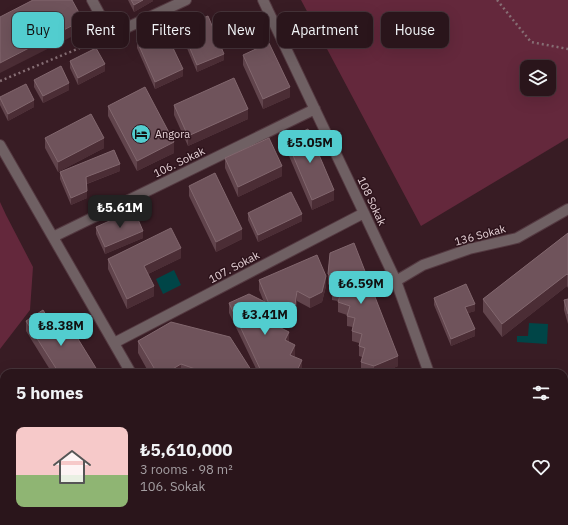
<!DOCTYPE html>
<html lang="en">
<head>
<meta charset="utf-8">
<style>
	:root { --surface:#2a151b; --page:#362228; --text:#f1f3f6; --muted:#a59fa3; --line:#46343a; --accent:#52cdcf }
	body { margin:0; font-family:"IBM Plex Sans",sans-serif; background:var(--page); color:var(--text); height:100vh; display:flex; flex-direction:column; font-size:15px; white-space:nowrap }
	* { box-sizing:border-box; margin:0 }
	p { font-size:13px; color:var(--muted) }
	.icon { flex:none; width:22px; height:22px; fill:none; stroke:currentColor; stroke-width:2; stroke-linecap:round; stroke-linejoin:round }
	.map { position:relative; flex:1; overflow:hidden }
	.panel { position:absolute; left:0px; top:369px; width:568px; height:156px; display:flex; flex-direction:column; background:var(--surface); border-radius:12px 12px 0 0; box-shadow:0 4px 16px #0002,0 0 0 1px var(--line) }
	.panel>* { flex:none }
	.hud { position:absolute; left:12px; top:12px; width:544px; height:36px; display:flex; gap:8px }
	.fabs { position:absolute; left:520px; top:60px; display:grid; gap:8px }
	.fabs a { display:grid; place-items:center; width:36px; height:36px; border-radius:8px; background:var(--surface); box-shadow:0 4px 16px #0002,0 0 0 1px var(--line); font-size:20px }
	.price { position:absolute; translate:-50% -34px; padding:0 9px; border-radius:8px; background:var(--accent); color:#111; font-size:13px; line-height:26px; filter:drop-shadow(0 1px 2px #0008) }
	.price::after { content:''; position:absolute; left:50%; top:24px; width:12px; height:9px; margin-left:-6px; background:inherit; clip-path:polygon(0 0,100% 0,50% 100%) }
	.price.on { background:#222; color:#fff }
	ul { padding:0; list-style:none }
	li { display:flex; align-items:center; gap:12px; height:100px; padding:0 16px }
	li span { display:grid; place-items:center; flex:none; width:112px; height:80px; border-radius:8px; color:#555 }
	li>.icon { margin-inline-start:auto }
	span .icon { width:48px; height:48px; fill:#fffc; stroke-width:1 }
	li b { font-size:17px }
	h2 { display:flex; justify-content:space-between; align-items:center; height:48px; padding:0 16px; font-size:17px }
	.tag { padding:0 14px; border-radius:8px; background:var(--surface); box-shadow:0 4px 16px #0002,0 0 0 1px var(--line); font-size:14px; line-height:36px }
	.tag.on { background:var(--accent); color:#111 }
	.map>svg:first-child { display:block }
	.green { fill:#64283c; fill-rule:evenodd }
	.water { fill:#004547 }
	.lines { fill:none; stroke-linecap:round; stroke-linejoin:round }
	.minor-casing { stroke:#543941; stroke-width:12 }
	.tertiary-casing { stroke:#543941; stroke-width:12 }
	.path { stroke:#866e74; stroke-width:2.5; stroke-dasharray:2 3; stroke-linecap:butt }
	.minor { stroke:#6f6063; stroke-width:10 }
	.tertiary { stroke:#6f6063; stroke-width:10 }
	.wall { fill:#61444c }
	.shaded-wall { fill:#4b2d35 }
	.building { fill:#6f535b; stroke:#82676e }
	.labels { text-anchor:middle; stroke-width:3; stroke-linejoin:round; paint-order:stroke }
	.poi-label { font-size:11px; fill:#e7d3d8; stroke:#2d131b; text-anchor:start }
	.street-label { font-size:11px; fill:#e7d3d8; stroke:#2d131b }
</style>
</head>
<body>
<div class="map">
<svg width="568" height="525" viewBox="0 0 568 525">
	<rect width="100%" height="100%" fill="#381c24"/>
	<!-- green -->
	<path class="green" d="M301,0H568V138L421,226ZM527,67H549V89H527Z
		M0,202L6,215L33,267L30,310L0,349Z"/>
	<!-- water -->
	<path class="water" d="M174,270L181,285L163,294L156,279Z
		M529,323L548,324L547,344L517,342V336H528Z"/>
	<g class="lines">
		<defs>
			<path id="minor" d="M92,0L111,35L186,0
				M263,0L364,213L396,281L429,373
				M0,145L131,373
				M53,237L315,109
				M114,343L364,213
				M564,478L568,479"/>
			<path id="tertiary" d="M396,281L423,265L469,249L517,238L568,209
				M564,395H568
				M94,525L97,521"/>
		</defs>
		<!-- minor casing -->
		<use href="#minor" class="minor-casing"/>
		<!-- tertiary casing -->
		<use href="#tertiary" class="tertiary-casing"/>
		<!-- path -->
		<path class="path" d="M497,0L531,42L568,49
			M0,81L99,40"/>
		<!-- minor -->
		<use href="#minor" class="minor"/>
		<!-- tertiary -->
		<use href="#tertiary" class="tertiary"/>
	</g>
	<!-- wall -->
	<path class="wall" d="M128,0H153V1L134,12Z
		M181,27L224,60L197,72L181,34Z
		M137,41L183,76L155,89L137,48Z
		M243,55L290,97L263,109L243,65Z
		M70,61L105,71L78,85L70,68Z
		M34,80L69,90L43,103L34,87Z
		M0,97L34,107L8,121L0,105Z
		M174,105L248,119L188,146L174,115Z
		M108,106L174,153L137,171L108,116Z
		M45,138L104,148L58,172L45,148Z
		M286,139L334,200L312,210L286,149Z
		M225,158L282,176L238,197L225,168Z
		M120,171L87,184V198L71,205L60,179V172Z
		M189,186L242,239L216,252L189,196Z
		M248,213L302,221L258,242L248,220Z
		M96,227L143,238L105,254L96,234Z
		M568,233V288L567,286L502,337L483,312V299Z
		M330,253L398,366L382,373H364L361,372V362L362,357L359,356V343L352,341V331L353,327L347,326V315L338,312V301L332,300V288L328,284V274Z
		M181,258L148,274L154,296L127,309L108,269V259Z
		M259,280L326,286L322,302L310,308L297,301L295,315L281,321V328L295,355L294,357L302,370L300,373H258L229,313V303L264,302L259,290Z
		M434,298L475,311L468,313L475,336L451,346L434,305Z
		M568,299V324L564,310V300Z
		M26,321L62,341L99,373H52L26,331Z
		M138,341L253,373H149L138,353Z
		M0,447L4,449V521H21L19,525H0Z
		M568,505V519L562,525H513L511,522V521H564Z"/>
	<!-- shaded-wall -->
	<path class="shaded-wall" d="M143,0H153V1L134,12V5Z
		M83,20V31L0,73V63Z
		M224,54V60L197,72V65Z
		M105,64V71L78,85V78Z
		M183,69V76L155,89V82Z
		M69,83V90L43,103V96Z
		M290,87V97L263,109V99Z
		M34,100V107L8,121V114Z
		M248,109V119L188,146V136Z
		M104,138V148L58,172V162Z
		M174,142V153L137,171V161Z
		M120,164V171L86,184V177Z
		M282,166V176L238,197V187Z
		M334,190V200L312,210V200Z
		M87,191V198L71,205V198Z
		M302,214V221L258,242V235Z
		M242,229V239L216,252V242Z
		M143,231V238L105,254V247Z
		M181,248V258L144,276V266Z
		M567,274V286L502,337V324Z
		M326,276V286L322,302L310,308V298Z
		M154,286V296L127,309V299Z
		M297,291V301L295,315L282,321V311Z
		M269,304V314L266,311Z
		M475,304V311L465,314V307Z
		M281,318V328L277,326Z
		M475,329V336L451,346V339Z
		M289,332V342L285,350V340Z
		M295,345V355L290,365V355Z
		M398,356V366L382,373H374V366Z
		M302,360V370L300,373H296Z
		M181,364V373H166Z
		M282,369V373H273Z
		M568,509V519L562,525H551L555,521H564V513Z
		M16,521H21L19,525H14Z"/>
	<!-- building -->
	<path class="building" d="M33,0H72L83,20L0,63V17Z
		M131,0H143L134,5Z
		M208,16L224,54L197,65L181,27Z
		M164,29L183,69L155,82L137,41Z
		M269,43L290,87L263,99L243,55Z
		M96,48L105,64L78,78L70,61Z
		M61,66L69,83L43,96L34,80Z
		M234,78L248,109L188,136L174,105Z
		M26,84L34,100L8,114L0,98V97Z
		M145,87L174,142L137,161L108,106Z
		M91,114L104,138L58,162L45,138Z
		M308,129L334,190L312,200L286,139Z
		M269,138L282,166L238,187L225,158Z
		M114,150L120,164L86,177L87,191L71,198L60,172Z
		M215,173L242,229L216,242L189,186Z
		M291,192L302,214L258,235L248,213Z
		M134,210L143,231L105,247L96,227Z
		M171,228L181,248L144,266L154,286L127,299L108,259Z
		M568,233V275L567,274L502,324L483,299Z
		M354,243L398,356L374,366L361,362L365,348L359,346L362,334L352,331L355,318L347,316L350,306L338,302L341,292L332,290L335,280L328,274L330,253Z
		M317,255L326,276L322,292L310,298L297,291L295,305L282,311H272L259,280Z
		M466,284L475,304L465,307L475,329L451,339L434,298Z
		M249,294L269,304L266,311L281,318L277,326L289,332L285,340L295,345L290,355L302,360L296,373H290L282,369L273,373H262L229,303Z
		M568,299V314L564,300Z
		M43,310L62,341L75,334L99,373H59L26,321Z
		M171,322L230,337L253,373H202L201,371L181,364L166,373H157L138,341Z
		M0,447L4,449V520L0,518Z
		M564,501L568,505V509L564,513Z
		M6,521H16L14,525Z
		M519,521H555L551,525H522Z"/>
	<!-- icons -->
	<defs>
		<symbol id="hotel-disc" viewBox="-11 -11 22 22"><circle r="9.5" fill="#52cdcf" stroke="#2d131b"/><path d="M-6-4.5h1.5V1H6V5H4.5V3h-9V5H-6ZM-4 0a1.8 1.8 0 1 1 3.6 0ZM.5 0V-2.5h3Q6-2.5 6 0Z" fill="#111"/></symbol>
	</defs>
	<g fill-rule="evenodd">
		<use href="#hotel-disc" x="130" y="123" width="22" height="22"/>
	</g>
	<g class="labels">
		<!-- poi labels -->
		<g class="poi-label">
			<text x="155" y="138">Angora</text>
		</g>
		<!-- street labels -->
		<g class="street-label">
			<text transform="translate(179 162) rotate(-26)" y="4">106. Sokak</text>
			<text transform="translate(372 201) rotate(65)" y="4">108 Sokak</text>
			<text transform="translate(480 235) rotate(-15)" y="4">136 Sokak</text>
			<text transform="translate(234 267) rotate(-28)" y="4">107. Sokak</text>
		</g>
	</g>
</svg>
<div class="fabs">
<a><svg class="icon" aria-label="layers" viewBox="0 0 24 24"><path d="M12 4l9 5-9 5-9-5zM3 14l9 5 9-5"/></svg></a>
</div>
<b class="price" style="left:310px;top:164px">₺5.05M</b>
<b class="price on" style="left:120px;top:229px">₺5.61M</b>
<b class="price" style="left:361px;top:305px">₺6.59M</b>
<b class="price" style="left:265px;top:336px">₺3.41M</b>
<b class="price" style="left:61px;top:347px">₺8.38M</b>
<div class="hud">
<a class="tag on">Buy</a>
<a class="tag">Rent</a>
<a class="tag">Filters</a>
<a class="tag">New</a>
<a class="tag">Apartment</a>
<a class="tag">House</a>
</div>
<section class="panel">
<h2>5 homes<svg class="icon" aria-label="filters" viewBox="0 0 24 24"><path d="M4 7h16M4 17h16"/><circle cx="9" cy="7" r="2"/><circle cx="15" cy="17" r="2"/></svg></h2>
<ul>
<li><span style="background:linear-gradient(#f6c9c9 60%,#8fb573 0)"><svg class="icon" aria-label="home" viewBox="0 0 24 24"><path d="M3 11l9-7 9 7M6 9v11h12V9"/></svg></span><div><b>₺5,610,000</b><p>3 rooms · 98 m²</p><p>106. Sokak</p></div><svg class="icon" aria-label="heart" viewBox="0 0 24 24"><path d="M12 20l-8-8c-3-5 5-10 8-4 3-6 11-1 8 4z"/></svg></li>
</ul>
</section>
</div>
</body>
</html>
